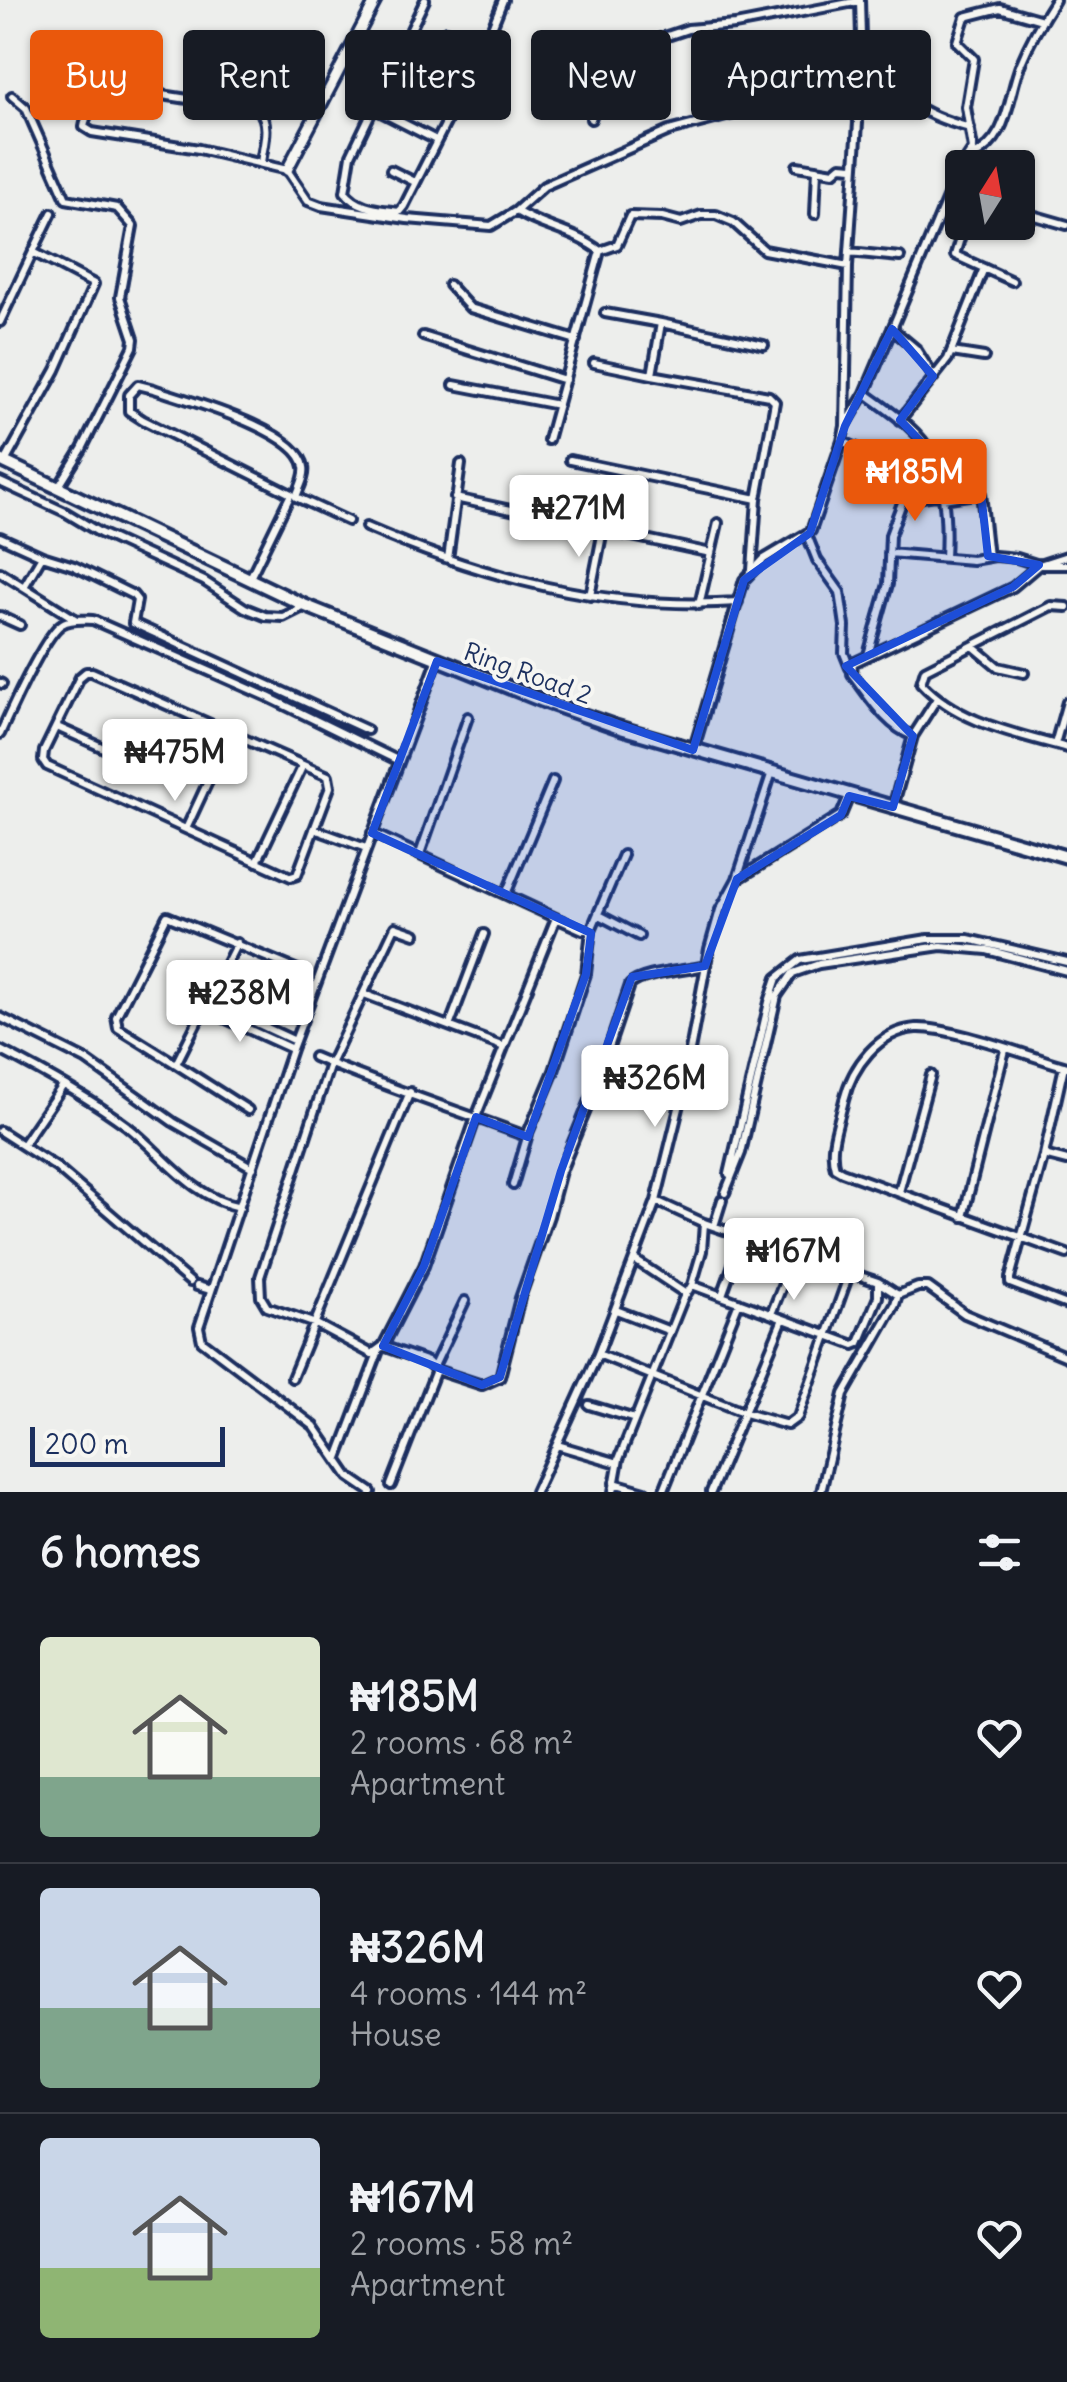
<!DOCTYPE html>
<html lang="en">
<head>
<meta charset="utf-8">
<style>
	:root { --surface:#171b24; --page:#242831; --text:#f1f3f6; --muted:#9ea1a6; --line:#363941; --accent:#ea580c }
	body { margin:0; font-family:Delius,sans-serif; background:var(--page); color:var(--text); height:100vh; display:flex; flex-direction:column; font-size:38px; white-space:nowrap }
	* { box-sizing:border-box; margin:0 }
	p { font-size:32px; color:var(--muted) }
	.icon { flex:none; width:55px; height:55px; fill:none; stroke:currentColor; stroke-width:2; stroke-linecap:round; stroke-linejoin:round }
	.map { position:relative; height:1492px; overflow:hidden }
	.drawer { display:flex; flex-direction:column; background:var(--surface); flex:1 }
	.drawer>* { flex:none }
	.banner { position:absolute; left:30px; top:30px; width:1008px; height:90px; display:flex; gap:20px }
	.needle { width:65px; rotate:11deg }
	.fabs { position:absolute; left:945px; top:150px; display:grid; gap:20px }
	.fabs a { display:grid; place-items:center; width:90px; height:90px; border-radius:10px; background:var(--surface); box-shadow:0 2px 8px #0004; font-size:50px }
	.scale { position:absolute; left:30px; bottom:25px; width:195px; box-sizing:border-box; padding-left:10px; border:5px solid #1b2f5e; border-top:0; font-size:28px; line-height:35px; white-space:nowrap; color:#1b2f5e; -webkit-text-stroke:8px #f6f6f2; paint-order:stroke }
	.price { position:absolute; translate:-50% -85px; padding:0 22px; border-radius:10px; background:#fff; color:#222; font-size:32px; line-height:65px; filter:drop-shadow(0 2px 5px #0008) }
	.price::after { content:''; position:absolute; left:50%; top:60px; width:30px; height:22px; margin-left:-15px; background:inherit; clip-path:polygon(0 0,100% 0,50% 100%) }
	.price.on { background:var(--accent); color:#fff }
	ul { padding:0; list-style:none }
	li { display:flex; align-items:center; gap:30px; height:250px; padding:0 40px }
	li+li { border-top:2px solid var(--line) }
	li span { display:grid; place-items:center; flex:none; width:280px; height:200px; border-radius:10px; color:#555 }
	li>.icon { margin-inline-start:auto }
	span .icon { width:120px; height:120px; fill:#fffc; stroke-width:1 }
	li b { font-size:42px }
	h2 { display:flex; justify-content:space-between; align-items:center; height:120px; padding:0 40px; font-size:42px }
	.pill { padding:0 35px; border-radius:10px; background:var(--surface); box-shadow:0 2px 8px #0004; font-size:35px; line-height:90px }
	.pill.on { background:var(--accent); color:#fff }
	.map>svg:first-child { display:block }
	.lines { fill:none; stroke-linecap:round; stroke-linejoin:round }
	.street-casing { stroke:#1b2f5e; stroke-width:14 }
	.secondary-casing { stroke:#1b2f5e; stroke-width:16 }
	.primary-casing { stroke:#1b2f5e; stroke-width:18 }
	.street { stroke:#f6f6f2; stroke-width:6 }
	.secondary { stroke:#f6f6f2; stroke-width:9 }
	.primary { stroke:#f6f6f2; stroke-width:10 }
	.marked { fill:#1d4ed8; fill-opacity:0.2; stroke:#1d4ed8; stroke-width:8; stroke-linejoin:round }
	.labels { text-anchor:middle; stroke-width:8; stroke-linejoin:round; paint-order:stroke }
	.street-label { font-size:25px; fill:#1b2f5e; stroke:#f6f6f2 }
</style>
</head>
<body>
<div class="map">
<svg width="1067" height="1492" viewBox="0 0 1067 1492">
	<rect width="100%" height="100%" fill="#edeeec"/>
	<filter id="ink" filterUnits="userSpaceOnUse"><feTurbulence type="fractalNoise" baseFrequency=".01" numOctaves="2"/><feDisplacementMap in="SourceGraphic" scale="20" xChannelSelector="R" yChannelSelector="G"/><feConvolveMatrix kernelMatrix="1 2 1 2 8 2 1 2 1" color-interpolation-filters="sRGB"/></filter>
	<g filter="url(#ink)">
		<g class="lines">
			<defs>
				<path id="street" d="M425,0L351,155L345,192C358,209 379,209 399,212L404,206L484,48L503,0
					M446,31L484,48
					M862,55C900,97 914,113 970,128
					M393,69L457,100
					M12,96L26,108L66,199L117,208L133,226L120,297L134,339L133,347L82,449L58,488
					M373,108L436,140
					M591,119L608,66L625,50L688,29L735,25L860,1
					M972,157C1010,139 1007,98 1021,63C1030,41 1042,20 1055,0
					M261,163C263,146 271,124 259,110L104,86H95L92,91L84,127L92,132L199,149L287,170L308,201L321,206L407,219L491,226L516,211L544,186L669,131L810,94H857
					M797,166L834,172L841,166L853,167
					M391,170L415,182
					M516,211C543,228 574,231 600,251L548,440
					M1018,211L1067,225
					M815,214L817,169
					M965,222L955,255L1012,281
					M600,251L617,245L630,216L662,217L681,222L701,215H716L733,222L764,250L848,266
					M849,252L900,257
					M449,285L470,308L576,340
					M605,313L661,323
					M0,322L33,252
					M892,329L916,349L933,376
					M423,336L565,380
					M952,352L984,357
					M594,363L652,375
					M454,385L558,405
					M865,393C886,409 919,429 930,453C945,484 947,523 945,557
					M900,420L948,359L984,268
					M846,425L865,393L958,172L973,149L966,107L974,59L957,42L965,17L1000,8L1042,20
					M842,441L883,460L875,484L895,492L903,500L890,535L888,584L868,655
					M570,460L757,499
					M5,462L56,370L94,284L33,252L52,213
					M0,482L65,512L100,533L204,581L245,608L265,616L283,617L305,606
					M296,497L348,521
					M455,498L711,553
					M943,499L981,493L988,557
					M903,500L942,494
					M366,527C484,578 608,611 738,602
					M807,535L817,560L840,592L845,626L844,653L850,668
					M0,537L42,556
					M889,553L972,560L995,556L1017,558L1039,565L1067,556
					M448,559L461,464
					M752,570L757,499L775,402L769,396L652,375L661,323L764,345
					M0,572L75,619
					M250,578L291,494L143,420L129,411V395L138,385L154,389C186,400 299,430 304,467C306,476 299,488 296,497
					M25,585L42,556L74,566L133,595L137,600L133,623L367,730
					M590,596L603,530
					M699,605L718,523
					M1067,607L1051,606L925,670L921,683C958,723 1015,733 1067,748
					M0,616L20,625
					M973,646L998,667L1024,673
					M86,672H92L328,776L330,787L297,875L291,877L47,766L43,760L44,751L80,677Z
					M0,683L2,684
					M57,727L155,771
					M0,734C9,714 45,634 62,624C71,618 84,620 93,620L268,697L397,760
					M913,736C886,726 869,696 852,674L853,663L1013,587L1039,565H1067
					M1055,744L1067,702
					M694,748L744,580L764,559L811,531L842,441L845,426L848,266L858,123L857,94L862,75L860,0
					M893,807L913,736L936,700
					M186,829L231,732
					M314,829L366,848
					M372,833L556,918L583,930H591
					M420,854L468,717
					M257,862L303,765
					M738,879L841,815L849,796
					M506,894L553,781
					M599,915L639,936
					M415,934L395,927L330,1064L260,1277L261,1297L267,1307L316,1324L372,1354L383,1346L424,1266L476,1117L556,918
					M237,943L176,1064L118,1028L116,1017L167,916L300,971
					M364,994L504,1047
					M207,1000L295,1041
					M204,1009L292,1049
					M0,1017L86,1060L173,1122L253,1168
					M450,1024L484,934
					M0,1050C43,1072 88,1097 127,1126C164,1155 191,1197 240,1207
					M314,1057C382,1086 453,1109 523,1135L528,1133L554,1071L586,974L591,930L623,855
					M176,1064L248,1110
					M1064,1066L1044,1155L1010,1278V1283L1067,1305
					M1067,1067C1031,1057 950,1026 916,1028C878,1031 852,1067 844,1100C839,1122 828,1147 835,1168L842,1172L1067,1254
					M0,1131L56,1167L190,1282
					M23,1144L62,1087
					M1044,1155L1067,1161
					M729,1174L769,1002L777,978L800,960L928,939H968L1067,962
					M513,1185L528,1134
					M899,1192L931,1075
					M725,1193L741,1153L777,996L793,973L819,964L941,946L987,950L1067,971
					M656,1201L704,1223L878,1282L898,1295L895,1305L844,1394L821,1492
					M963,1217L1005,1050
					M714,1226L722,1200
					M635,1260L686,1294
					M692,1285L854,1345L859,1343L878,1297V1283
					M197,1286L211,1290
					M722,1295L739,1248
					M898,1295L918,1287H928L965,1314L1067,1357
					M616,1310L670,1331
					M771,1314L791,1264
					M383,1346L428,1362L436,1370L391,1485
					M598,1354L745,1413L787,1425L798,1417L847,1280
					M434,1366L465,1301
					M436,1370L482,1385L500,1377L520,1298L549,1216L561,1171L596,1086L630,985C641,973 685,971 705,966
					M292,1378L410,1092
					M589,1405L635,1419
					M557,1445L618,1463
					M338,1458L378,1353
					M614,1483L645,1492
					M371,1492L349,1477L314,1426L202,1341L199,1327L292,1049L437,661
					M535,1492L598,1354L656,1201L680,1104L709,949L720,910L737,879L772,772
					M613,1492L619,1459L683,1299L692,1285L702,1251L704,1223
					M663,1492L739,1302
					M711,1492L783,1319"/>
				<path id="secondary" d="M287,170L376,0"/>
				<path id="primary" d="M0,460L306,606L543,701L617,727L1067,857"/>
			</defs>
			<!-- street casing -->
			<use href="#street" class="street-casing"/>
			<!-- secondary casing -->
			<use href="#secondary" class="secondary-casing"/>
			<!-- primary casing -->
			<use href="#primary" class="primary-casing"/>
			<!-- street -->
			<use href="#street" class="street"/>
			<!-- secondary -->
			<use href="#secondary" class="secondary"/>
			<!-- primary -->
			<use href="#primary" class="primary"/>
		</g>
	</g>
	<!-- marked area -->
	<path class="marked" d="M892,329L933,376L900,420L930,451L943,498L981,493L988,556L1039,565L1013,587L846,666L913,736L893,807L849,796L841,815L737,879L705,966L632,977L561,1171L500,1377L482,1385L383,1346L424,1266L476,1117L528,1137L586,974L591,933L372,833L437,661L693,750L744,580L810,533L845,426Z"/>
	<g class="labels">
		<!-- street labels -->
		<g class="street-label">
			<text transform="translate(528 673) rotate(20)" y="9">Ring Road 2</text>
		</g>
	</g>
</svg>
<div class="fabs">
<a><svg class="needle" viewBox="-14 -14 28 28"><path d="M0-13l5 13h-10z" fill="#e53935"/><path d="M0 13l5-13h-10z" fill="#9ea1a6"/></svg></a>
</div>
<div class="scale">200 m</div>
<b class="price on" style="left:915px;top:524px">₦185M</b>
<b class="price" style="left:579px;top:560px">₦271M</b>
<b class="price" style="left:175px;top:804px">₦475M</b>
<b class="price" style="left:240px;top:1045px">₦238M</b>
<b class="price" style="left:655px;top:1130px">₦326M</b>
<b class="price" style="left:794px;top:1303px">₦167M</b>
<div class="banner">
<a class="pill on">Buy</a>
<a class="pill">Rent</a>
<a class="pill">Filters</a>
<a class="pill">New</a>
<a class="pill">Apartment</a>
</div>
</div>
<section class="drawer">
<h2>6 homes<svg class="icon" aria-label="filters" viewBox="0 0 24 24"><path d="M4 7h16M4 17h16"/><circle cx="9" cy="7" r="2"/><circle cx="15" cy="17" r="2"/></svg></h2>
<ul>
<li><span style="background:linear-gradient(#dfe7d0 70%,#7fa58c 0)"><svg class="icon" aria-label="home" viewBox="0 0 24 24"><path d="M3 11l9-7 9 7M6 9v11h12V9"/></svg></span><div><b>₦185M</b><p>2 rooms · 68 m²</p><p>Apartment</p></div><svg class="icon" aria-label="heart" viewBox="0 0 24 24"><path d="M12 20l-8-8c-3-5 5-10 8-4 3-6 11-1 8 4z"/></svg></li>
<li><span style="background:linear-gradient(#c9d6e8 60%,#7fa58c 0)"><svg class="icon" aria-label="home" viewBox="0 0 24 24"><path d="M3 11l9-7 9 7M6 9v11h12V9"/></svg></span><div><b>₦326M</b><p>4 rooms · 144 m²</p><p>House</p></div><svg class="icon" aria-label="heart" viewBox="0 0 24 24"><path d="M12 20l-8-8c-3-5 5-10 8-4 3-6 11-1 8 4z"/></svg></li>
<li><span style="background:linear-gradient(#c9d6e8 65%,#8fb573 0)"><svg class="icon" aria-label="home" viewBox="0 0 24 24"><path d="M3 11l9-7 9 7M6 9v11h12V9"/></svg></span><div><b>₦167M</b><p>2 rooms · 58 m²</p><p>Apartment</p></div><svg class="icon" aria-label="heart" viewBox="0 0 24 24"><path d="M12 20l-8-8c-3-5 5-10 8-4 3-6 11-1 8 4z"/></svg></li>
</ul>
</section>
</body>
</html>
